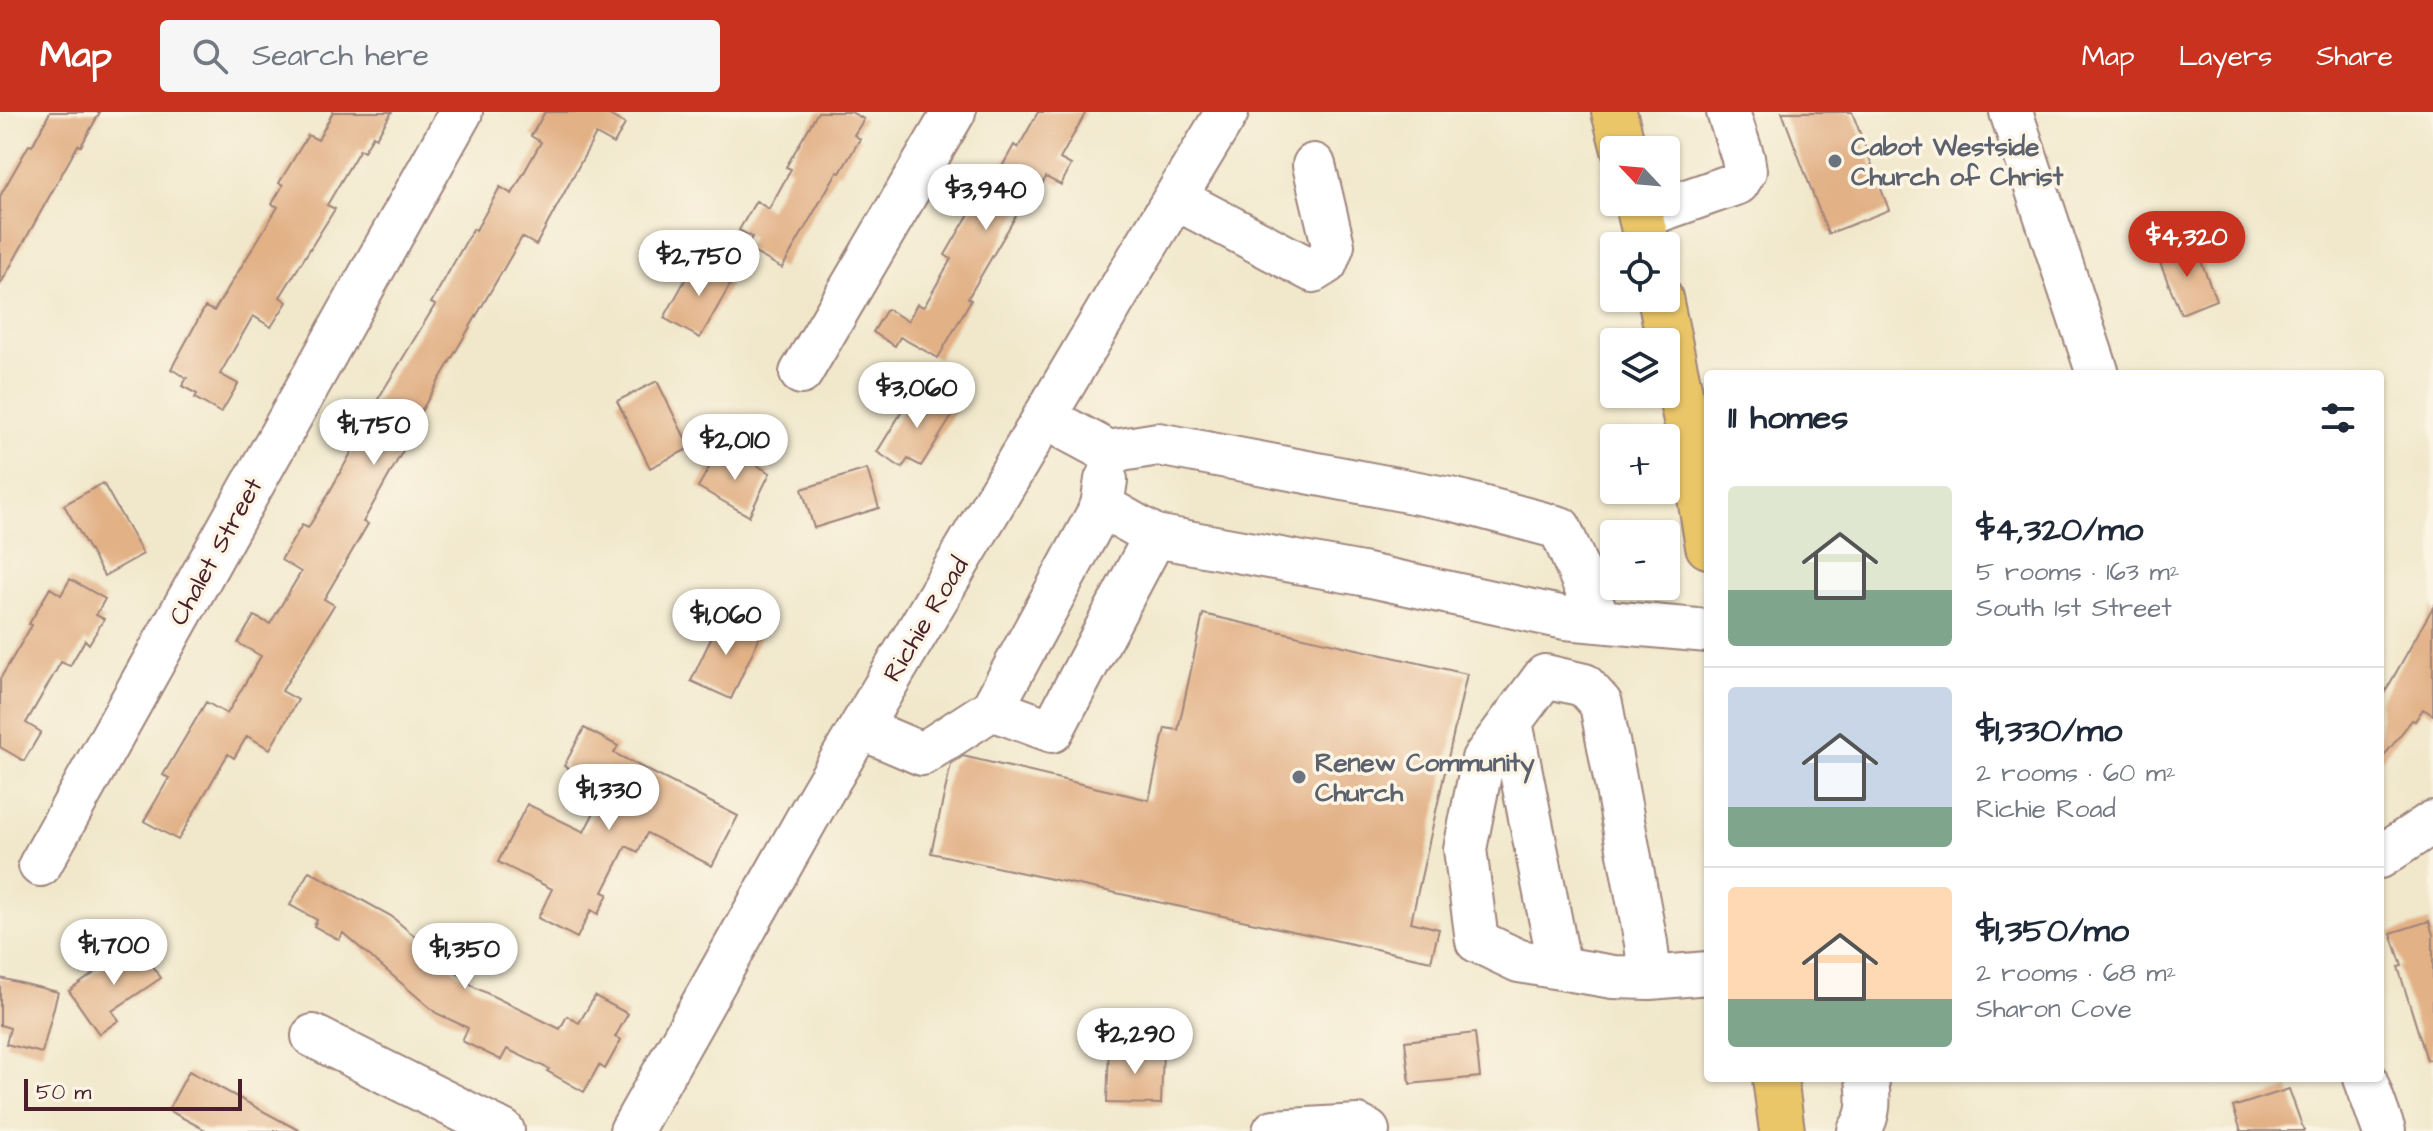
<!DOCTYPE html>
<html lang="en">
<head>
<meta charset="utf-8">
<style>
	:root { --surface:#fff; --page:#f6f6f7; --text:#1f2937; --muted:#747a83; --line:#e0e1e3; --accent:#c8321e }
	body { margin:0; font-family:"Architects Daughter",sans-serif; background:var(--page); color:var(--text); height:100vh; display:flex; flex-direction:column; font-size:30px; white-space:nowrap }
	* { box-sizing:border-box; margin:0 }
	p { font-size:26px; color:var(--muted) }
	.icon { flex:none; width:44px; height:44px; fill:none; stroke:currentColor; stroke-width:2; stroke-linecap:round; stroke-linejoin:round }
	.map { position:relative; flex:1; overflow:hidden }
	.panel { position:absolute; left:1704px; top:258px; width:680px; height:712px; display:flex; flex-direction:column; background:var(--surface); border-radius:8px; box-shadow:0 2px 6px #0004 }
	.panel>* { flex:none }
	.needle { width:52px; rotate:296deg }
	.tools { position:absolute; left:1600px; top:24px; display:grid; gap:16px }
	.tools a { display:grid; place-items:center; width:80px; height:80px; border-radius:8px; background:var(--surface); box-shadow:0 2px 6px #0004; font-size:40px }
	.scale { position:absolute; left:24px; bottom:20px; width:218px; box-sizing:border-box; padding-left:8px; border:4px solid #4a1f2b; border-top:0; font-size:22px; line-height:28px; white-space:nowrap; color:#4a1f2b; -webkit-text-stroke:6px #fcf5e5; paint-order:stroke }
	.price { position:absolute; translate:-50% -68px; padding:0 18px; border-radius:28px; background:#fff; color:#222; font-size:26px; line-height:52px; filter:drop-shadow(0 2px 4px #0008) }
	.price::after { content:''; position:absolute; left:50%; top:48px; width:24px; height:18px; margin-left:-12px; background:inherit; clip-path:polygon(0 0,100% 0,50% 100%) }
	.price.on { background:var(--accent); color:#fff }
	ul { padding:0; list-style:none }
	li { display:flex; align-items:center; gap:24px; height:200px; padding:0 24px }
	li+li { border-top:2px solid var(--line) }
	li span { display:grid; place-items:center; flex:none; width:224px; height:160px; border-radius:8px; color:#555 }
	li>.icon { margin-inline-start:auto }
	span .icon { width:96px; height:96px; fill:#fffc; stroke-width:1 }
	li b { font-size:34px }
	h2 { display:flex; justify-content:space-between; align-items:center; height:96px; padding:0 24px; font-size:34px }
	header { display:flex; align-items:center; gap:48px; box-sizing:border-box; height:112px; padding:0 40px; background:var(--accent); color:#fff }
	header strong { font-size:38px }
	nav { display:flex; gap:44px; margin-inline-start:auto; font-size:28px }
	.search { width:560px; height:72px; background:var(--page); display:flex; align-items:center; gap:20px; box-sizing:border-box; padding:0 28px; border-radius:8px; color:var(--muted); font-size:30px }
	.map>svg:first-child { display:block }
	.building { fill:#e2b186 }
	.lines { fill:none; stroke-linecap:round; stroke-linejoin:round }
	.minor-casing { stroke:#9e847c; stroke-width:46 }
	.major-casing { stroke:#9e847c; stroke-width:48 }
	.minor { stroke:#fff; stroke-width:42 }
	.major { stroke:#eac669; stroke-width:44 }
	.worship-dot { fill:#6b7280; stroke:#fcf5e5; stroke-width:3 }
	.labels { text-anchor:middle; stroke-width:7; stroke-linejoin:round; paint-order:stroke }
	.worship-label { font-size:26px; font-weight:bold; fill:#5b616d; stroke:#fcf5e5; text-anchor:start }
	.street-label { font-size:26px; fill:#4a1f2b; stroke:#fcf5e5 }
</style>
</head>
<body>
<header>
<strong>Map</strong>
<div class="search"><svg class="icon" aria-label="search" viewBox="0 0 24 24"><circle cx="10" cy="10" r="6"/><path d="M15 15l6 6"/></svg>Search here</div>
<nav><a>Map</a><a>Layers</a><a>Share</a></nav>
</header>
<div class="map">
<svg width="2433" height="1019" viewBox="0 0 2433 1019">
	<rect width="100%" height="100%" fill="#fcf5e5"/>
	<filter id="ink" filterUnits="userSpaceOnUse"><feTurbulence type="fractalNoise" baseFrequency=".0125" numOctaves="2"/><feDisplacementMap in="SourceGraphic" scale="16" xChannelSelector="R" yChannelSelector="G"/><feConvolveMatrix kernelMatrix="1 2 1 2 8 2 1 2 1" color-interpolation-filters="sRGB"/></filter>
	<filter id="wash" filterUnits="userSpaceOnUse"><feTurbulence type="fractalNoise" baseFrequency=".006" numOctaves="4" result="noise"/><feDisplacementMap in="SourceGraphic" scale="32" xChannelSelector="R" yChannelSelector="G"/><feGaussianBlur stdDeviation="1.8" result="paint"/><feColorMatrix in="noise" values="0 0 0 0 0 0 0 0 0 0 0 0 0 0 0 0 0 1.4 0 .05"/><feComposite in="paint" operator="in"/></filter>
	<g filter="url(#wash)">
		<rect width="100%" height="100%" fill="#f1e8cc"/>
		<g id="blocks">
			<!-- building -->
			<path class="building" d="M50,0H100L81,34L78,33L0,173V84L29,33L32,34Z
				M333,0H392L376,26L373,24L364,39L360,37L327,93L335,97L280,185L287,190L271,215L253,204L220,262L238,272L221,301L195,286L197,282L182,274L187,266L171,257L205,195L214,199L278,95L272,92L283,73L279,71L308,23L318,28Z
				M545,0H609L608,2L625,12L614,32L596,22L536,133L522,125L412,315L415,317L363,410L368,412L324,487L334,493L282,579L298,588L270,637L247,624L234,646L228,642L178,728L144,709L169,666L163,663L206,590L227,602L261,544L238,531L254,504L270,512L301,460L281,448L302,413L308,416L325,388L356,332L352,330L435,193L431,191L473,117L476,118L500,75L512,82L541,30L531,24Z
				M818,0H851L864,7L854,23L860,27L840,61L837,60L782,156L746,136L752,125L739,118L756,89L769,97L791,57L786,55Z
				M1038,0H1086L1060,47L1071,53L1061,73L1046,65L1040,76L1034,73L968,186L971,188L938,246L900,225L895,234L873,220L887,197L908,209L917,192L924,195L951,147L945,143L984,76L989,78L1014,33L1018,36Z
				M1782,0H1852L1889,98L1828,122Z
				M2194,131L2216,188L2181,202L2158,146Z
				M698,145L734,166L700,226L664,206Z
				M657,269L690,336L650,356L617,289Z
				M926,277L957,296L921,354L908,347L902,356L877,340L906,293L914,298Z
				M718,340L735,349L739,343L770,361L749,404L698,375Z
				M867,357L879,396L814,416L802,377Z
				M103,371L143,442L104,464L64,393Z
				M70,467L105,487L96,503L104,507L89,532L85,528L70,554L61,550L26,611L41,620L24,649L0,635V567L32,513L29,512L50,476L61,483Z
				M2433,495V603L2423,597L2415,609L2412,608L2380,649V589Z
				M1203,502L1467,562L1411,810L1439,817L1431,849L931,741L951,652L963,644L1149,688L1165,616L1178,618Z
				M722,503L761,522L731,587L691,569Z
				M584,616L618,634L614,641L738,704L712,754L647,721L638,740L626,734L603,780L608,782L598,802L591,798L577,826L538,806L552,777L498,750L527,692L584,720L606,677L564,654Z
				M309,759L391,804L474,875L560,917L567,904L579,911L595,884L628,902L615,925L621,928L605,957L599,953L584,980L547,959L549,957L507,937L501,948L462,929L468,916L436,901L343,821L339,828L314,814L317,808L290,793Z
				M2429,809L2433,823V947L2427,948L2398,855L2402,854L2391,821Z
				M137,831L161,866L112,899L119,908L99,922L69,879Z
				M0,866L58,880L42,941L6,932L10,916L0,913Z
				M1475,921L1480,965L1410,972L1405,929Z
				M1109,937L1163,938L1161,992L1107,991Z
				M189,959L300,1019H207L168,998Z
				M2289,977L2304,1019H2241L2233,995Z"/>
		</g>
	</g>
	<g filter="url(#ink)">
		<use href="#blocks" fill-opacity="0" stroke="#9e847c" stroke-width="2"/>
		<g class="lines">
			<defs>
				<path id="minor" d="M2011,0L2098,262
					M1175,86L1313,159L1326,151L1333,133L1314,53
					M1641,105L1738,71L1745,59L1743,46L1728,0
					M801,261L954,0
					M1044,305L1109,340L1158,332L1455,388L1560,416L1600,509
					M1102,394L1155,424L1362,462L1565,506L1708,519
					M1545,564L1584,573L1601,592L1646,831L1650,866L1613,865L1519,849L1477,829L1465,737L1483,647Z
					M992,597L1052,619L1155,424
					M1511,610L1560,856
					M861,616L922,642L992,597L1102,394L1106,368
					M2380,745L2433,710
					M40,753L461,0
					M1650,866L1708,861
					M313,924L503,1019
					M2365,966L2384,1019
					M631,1019L821,682L1141,142L1227,0
					M1274,1019L1358,1014L1368,1019
					M1859,1019C1871,1002 1869,986 1867,966"/>
				<path id="major" d="M1614,0L1624,38
					M1637,90L1648,134
					M1660,186L1691,332L1708,434
					M1775,966L1782,1019"/>
			</defs>
			<!-- minor casing -->
			<use href="#minor" class="minor-casing"/>
			<!-- major casing -->
			<use href="#major" class="major-casing"/>
			<!-- minor -->
			<use href="#minor" class="minor"/>
			<!-- major -->
			<use href="#major" class="major"/>
		</g>
	</g>
	<!-- markers -->
	<g class="worship-dot">
		<circle cx="1835" cy="49" r="8"/>
		<circle cx="1299" cy="665" r="8"/>
	</g>
	<g class="labels">
		<!-- worship labels -->
		<g class="worship-label">
			<text x="1851" y="43">Cabot Westside<tspan x="1851" dy="30">Church of Christ</tspan></text>
			<text x="1315" y="659">Renew Community<tspan x="1315" dy="30">Church</tspan></text>
		</g>
		<!-- street labels -->
		<g class="street-label">
			<text transform="translate(215 439) rotate(-61)" y="9">Chalet Street</text>
			<text transform="translate(925 507) rotate(-59)" y="9">Richie Road</text>
		</g>
	</g>
</svg>
<div class="tools">
<a><svg class="needle" viewBox="-14 -14 28 28"><path d="M0-13l5 13h-10z" fill="#e53935"/><path d="M0 13l5-13h-10z" fill="#747a83"/></svg></a>
<a><svg class="icon" aria-label="locate" viewBox="0 0 24 24"><circle cx="12" cy="12" r="6"/><path d="M12 2v4M12 18v4M2 12h4M18 12h4"/></svg></a>
<a><svg class="icon" aria-label="layers" viewBox="0 0 24 24"><path d="M12 4l9 5-9 5-9-5zM3 14l9 5 9-5"/></svg></a>
<a>+</a>
<a>−</a>
</div>
<div class="scale">50 m</div>
<b class="price" style="left:986px;top:120px">$3,940</b>
<b class="price on" style="left:2187px;top:167px">$4,320</b>
<b class="price" style="left:699px;top:186px">$2,750</b>
<b class="price" style="left:917px;top:318px">$3,060</b>
<b class="price" style="left:374px;top:355px">$1,750</b>
<b class="price" style="left:735px;top:370px">$2,010</b>
<b class="price" style="left:726px;top:545px">$1,060</b>
<b class="price" style="left:609px;top:720px">$1,330</b>
<b class="price" style="left:114px;top:875px">$1,700</b>
<b class="price" style="left:465px;top:879px">$1,350</b>
<b class="price" style="left:1135px;top:964px">$2,290</b>
<section class="panel">
<h2>11 homes<svg class="icon" aria-label="filters" viewBox="0 0 24 24"><path d="M4 7h16M4 17h16"/><circle cx="9" cy="7" r="2"/><circle cx="15" cy="17" r="2"/></svg></h2>
<ul>
<li><span style="background:linear-gradient(#dfe7d0 65%,#7fa58c 0)"><svg class="icon" aria-label="home" viewBox="0 0 24 24"><path d="M3 11l9-7 9 7M6 9v11h12V9"/></svg></span><div><b>$4,320/mo</b><p>5 rooms · 163 m²</p><p>South 1st Street</p></div></li>
<li><span style="background:linear-gradient(#c9d6e8 75%,#7fa58c 0)"><svg class="icon" aria-label="home" viewBox="0 0 24 24"><path d="M3 11l9-7 9 7M6 9v11h12V9"/></svg></span><div><b>$1,330/mo</b><p>2 rooms · 60 m²</p><p>Richie Road</p></div></li>
<li><span style="background:linear-gradient(#ffd9b3 70%,#7fa58c 0)"><svg class="icon" aria-label="home" viewBox="0 0 24 24"><path d="M3 11l9-7 9 7M6 9v11h12V9"/></svg></span><div><b>$1,350/mo</b><p>2 rooms · 68 m²</p><p>Sharon Cove</p></div></li>
</ul>
</section>
</div>
</body>
</html>
